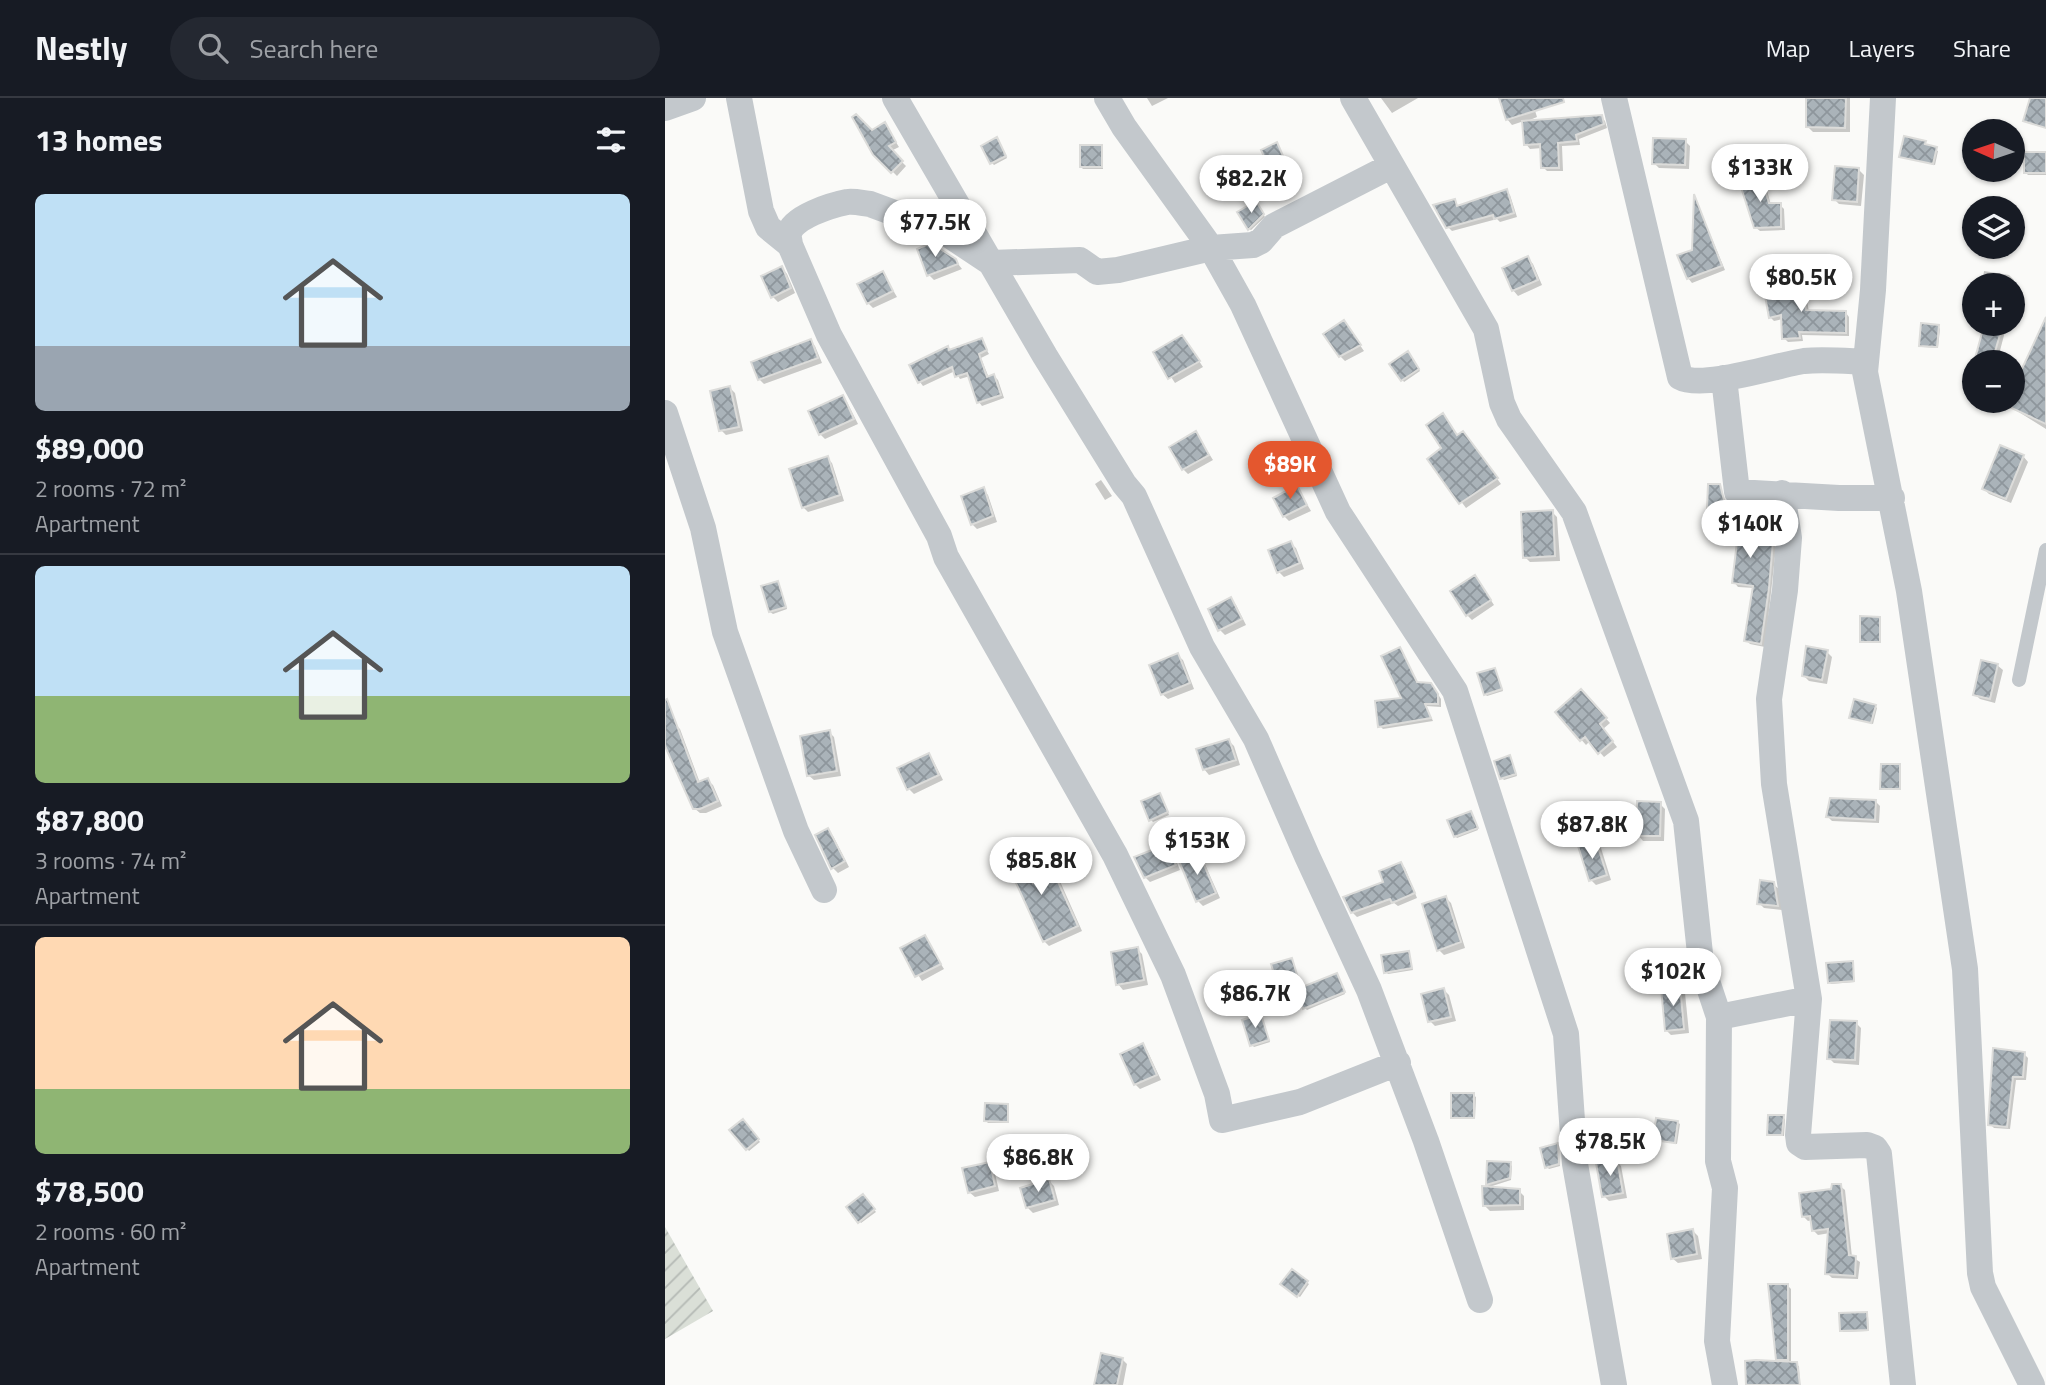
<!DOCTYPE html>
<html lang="en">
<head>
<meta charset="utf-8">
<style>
	:root { --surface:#171b24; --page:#242831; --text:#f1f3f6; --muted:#9ea1a6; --line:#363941; --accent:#e4572e }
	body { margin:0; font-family:"Titillium Web",sans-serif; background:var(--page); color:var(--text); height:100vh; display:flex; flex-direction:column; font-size:26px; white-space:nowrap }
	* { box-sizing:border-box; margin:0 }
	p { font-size:23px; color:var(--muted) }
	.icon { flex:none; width:38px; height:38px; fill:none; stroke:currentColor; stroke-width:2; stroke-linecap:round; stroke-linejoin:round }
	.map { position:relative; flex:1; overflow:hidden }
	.details { display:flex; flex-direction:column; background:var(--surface); width:665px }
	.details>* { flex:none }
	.needle { width:46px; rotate:273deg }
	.buttons { position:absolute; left:1297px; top:21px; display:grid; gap:14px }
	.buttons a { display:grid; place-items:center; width:63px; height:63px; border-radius:50%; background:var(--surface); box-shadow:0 2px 5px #0004; font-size:35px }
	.price { position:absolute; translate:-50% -60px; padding:0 16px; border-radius:24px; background:#fff; color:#222; font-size:23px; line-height:46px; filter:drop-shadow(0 2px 4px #0008) }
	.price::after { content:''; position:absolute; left:50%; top:42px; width:21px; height:16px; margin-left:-10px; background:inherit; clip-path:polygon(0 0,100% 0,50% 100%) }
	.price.on { background:var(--accent); color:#fff }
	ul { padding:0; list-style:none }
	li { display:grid; align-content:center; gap:14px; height:371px; padding:0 35px }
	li+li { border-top:2px solid var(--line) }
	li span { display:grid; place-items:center; height:217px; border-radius:10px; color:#555 }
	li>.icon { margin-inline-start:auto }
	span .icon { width:126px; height:126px; fill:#fffc; stroke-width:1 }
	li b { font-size:30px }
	h2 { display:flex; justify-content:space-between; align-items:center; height:84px; padding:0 35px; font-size:30px }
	header { display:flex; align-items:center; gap:42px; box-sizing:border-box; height:98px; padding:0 35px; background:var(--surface); border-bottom:2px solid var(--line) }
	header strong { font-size:33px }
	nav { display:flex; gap:38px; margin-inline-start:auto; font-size:24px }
	.search { width:490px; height:63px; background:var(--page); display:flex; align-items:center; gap:18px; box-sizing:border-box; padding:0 24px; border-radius:38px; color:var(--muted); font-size:26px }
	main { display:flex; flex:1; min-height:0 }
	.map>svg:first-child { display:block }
	.garden { fill:url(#garden-furrows) }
	.shadow { fill:#0003 }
	.building { fill:url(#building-cross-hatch); stroke:#dcdcda; stroke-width:2 }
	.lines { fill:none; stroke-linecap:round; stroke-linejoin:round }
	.lane { stroke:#c3c8cc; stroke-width:14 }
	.street { stroke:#c3c8cc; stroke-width:26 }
</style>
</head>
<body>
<header>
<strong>Nestly</strong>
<div class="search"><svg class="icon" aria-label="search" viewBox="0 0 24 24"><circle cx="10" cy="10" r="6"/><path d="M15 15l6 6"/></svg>Search here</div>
<nav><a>Map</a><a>Layers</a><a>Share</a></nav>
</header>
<main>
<section class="details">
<h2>13 homes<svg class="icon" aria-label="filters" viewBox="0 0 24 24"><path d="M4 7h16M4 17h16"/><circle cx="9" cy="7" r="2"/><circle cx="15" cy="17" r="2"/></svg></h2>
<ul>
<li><span style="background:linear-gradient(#bfe0f5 70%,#9aa5b1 0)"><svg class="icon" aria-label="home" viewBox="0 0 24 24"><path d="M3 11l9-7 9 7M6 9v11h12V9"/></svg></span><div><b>$89,000</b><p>2 rooms · 72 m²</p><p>Apartment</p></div></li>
<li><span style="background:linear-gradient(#bfe0f5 60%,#8fb573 0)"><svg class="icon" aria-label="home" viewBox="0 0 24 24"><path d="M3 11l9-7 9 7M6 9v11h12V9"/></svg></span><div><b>$87,800</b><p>3 rooms · 74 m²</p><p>Apartment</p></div></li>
<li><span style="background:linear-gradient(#ffd9b3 70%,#8fb573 0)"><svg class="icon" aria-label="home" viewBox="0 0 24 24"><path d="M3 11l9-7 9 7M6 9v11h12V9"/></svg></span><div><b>$78,500</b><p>2 rooms · 60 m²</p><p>Apartment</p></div></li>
</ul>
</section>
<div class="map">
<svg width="1381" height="1287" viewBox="0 0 1381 1287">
	<defs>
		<pattern id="garden-furrows" width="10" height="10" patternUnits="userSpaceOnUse" patternTransform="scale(1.75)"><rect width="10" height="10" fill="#dadfd7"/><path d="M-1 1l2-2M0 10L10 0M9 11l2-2" fill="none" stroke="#b4b9b4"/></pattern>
		<pattern id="building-cross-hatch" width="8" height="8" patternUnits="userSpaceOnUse" patternTransform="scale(1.75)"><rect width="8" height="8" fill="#aab3b9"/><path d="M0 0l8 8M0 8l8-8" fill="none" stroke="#8e969c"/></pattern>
	</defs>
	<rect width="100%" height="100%" fill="#fafaf8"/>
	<!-- garden -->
	<path class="garden" d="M0,1129L48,1213L0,1241Z"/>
	<!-- shadow -->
	<path class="shadow" d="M482,0H503L487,8Z
		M716,0H753L727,15Z
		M835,0H866L872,19L860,24L936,19L940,23L942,30L914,41L915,47L897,48L898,73H882L878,69L877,50L865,51L861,46L859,23L847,27L842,21Z
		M1143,0H1185V34H1148L1143,29Z
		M220,27L234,49L226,53L241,68L232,78L210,56L207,34Z
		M333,43L342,60L329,67L327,65Z
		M1020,43L1025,48L1024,71L994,70L989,65Z
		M1260,44L1262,48L1273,53L1270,67L1236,59Z
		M436,48L438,51V71H418L416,69Z
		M614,48L622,67L609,73L607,71Z
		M1381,56V77H1363L1361,75Z
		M1194,72L1199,77L1196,108L1174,106L1169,101Z
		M1094,78L1099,82L1106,107H1115L1119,111L1120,132L1095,133L1090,129Z
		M841,93L845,97L852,119L835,124L832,121L787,133L783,129L789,103L794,109Z
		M1030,100L1060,172L1027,185L1023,180L1029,153Z
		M593,107L600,119L586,132L584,131Z
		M863,160L868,166L877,187L853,198L848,192Z
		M290,162L297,171L269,182L264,177Z
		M117,170L122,176L130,195L113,204L108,199Z
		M1319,173L1344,177L1349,182L1348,190V187H1317Z
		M218,175L232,199L208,210L203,205Z
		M1136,187L1140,191L1144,214L1181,215L1184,219V238L1137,237L1138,243L1123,244L1119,240L1118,221L1109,223L1105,219Z
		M679,224L699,253L680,263L675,258Z
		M1319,226H1342L1332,264H1311L1320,233L1336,234Z
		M1273,228L1275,231L1273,250L1258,249L1256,247Z
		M1381,240V331L1336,303H1348V269L1359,272Z
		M316,242L324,256L316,260L324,280L329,278L333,282L339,300L317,308L314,304L305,278L295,281L290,273L258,288L255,284L247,268L282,250L286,254Z
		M145,243L150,248L157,265L99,286L94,281Z
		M522,245L538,269L510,285L490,254Z
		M745,258L755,273L739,284L727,266Z
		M1309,270V286L1305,282Z
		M65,290L70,295L78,333L61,337L56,332Z
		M177,299L182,304L193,326L160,341L155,336Z
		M778,317L793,339L802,340L836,386L801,410L765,362L779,351Z
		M531,335L548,362L523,376L518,371Z
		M1358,358L1363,364L1346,405L1324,396L1319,391Z
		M162,360L167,365L179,403L143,414L138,409Z
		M436,382L447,398L440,402L430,386Z
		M632,389L646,413L624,423L619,418Z
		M318,391L323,397L332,424L312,431L307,426Z
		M1069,410L1102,413L1106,417L1105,445L1111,449L1100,549L1085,546L1081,542L1090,490L1073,489L1069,484L1077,414L1046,411L1071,412Z
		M887,414L892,419L895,463L865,464L860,459Z
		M625,445L631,450L639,471L619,479L614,474Z
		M814,484L829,507L807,522L802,517Z
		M113,485L122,511L108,516L105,514Z
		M566,501L571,507L581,527L560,537L555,532Z
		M1214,520L1216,522V545H1199L1197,543Z
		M735,551L753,586L769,590L776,601V609L761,608L768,623L718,631L715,628L739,601Z
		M1162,554L1167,559L1162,586L1144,583L1138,577Z
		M512,557L518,562L529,591L503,601L497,596Z
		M1332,567L1338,572L1330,605L1315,601L1310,596Z
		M830,572L838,593L822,598L820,596Z
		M921,598L945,625L938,631L952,649L939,659L925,643L921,647L892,614Z
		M1210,608L1212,610L1208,626L1186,619Z
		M10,626L15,631L35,685L42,682L48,687L57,708L41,715H35L29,710L0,641V630Z
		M164,634L169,639L176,678L149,682L143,677Z
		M564,643L569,648L575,667L544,677L539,671Z
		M263,657L268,662L278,682L249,696L244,691Z
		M845,659L852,678L839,682L837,680Z
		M1234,668L1236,670V692H1219L1217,690Z
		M497,699L504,717L488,724L486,722Z
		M1211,704L1215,708L1214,725L1167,723L1163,719Z
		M995,706L1000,711L999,743H978L973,737Z
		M808,717L813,732L792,740L790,738Z
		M162,732L168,738L184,769L173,775L168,770Z
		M931,745L936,750L946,782L931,787L926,782Z
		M502,748L507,753L515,772L485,784L480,779Z
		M356,749L361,754L370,785L389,777L394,781L417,833L384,848L379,843L350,778L345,774Z
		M533,757L538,762L555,800L538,808L533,803Z
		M736,766L740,770L752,800L733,808L729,805L692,819L687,814L721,785Z
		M1108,786L1114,791L1117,812L1099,810L1094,805Z
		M781,800L786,805L800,850L779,857L774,852Z
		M259,839L279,871L257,883L237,851Z
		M472,851L477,856L483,887L458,892L453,886Z
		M743,855L748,872L723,876L721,874Z
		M626,862L634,882L616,887L614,885Z
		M1187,865L1190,884L1166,886L1164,884Z
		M673,880L680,896L642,912L640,910Z
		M1015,890L1020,895L1024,935L1006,937L1001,932Z
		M779,892L784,897L791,923L770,928L765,923Z
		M595,918L605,944L589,949L587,947Z
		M1191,925L1196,930L1194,967L1169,965L1164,960Z
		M477,947L482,952L496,982L475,991L470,986Z
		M1329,952L1359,956L1363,960L1361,982H1351L1345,1031L1329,1030L1325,1026Z
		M808,997L811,999L810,1021H790L787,1019Z
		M342,1008L344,1010V1025H323L321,1023Z
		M1118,1019L1120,1021L1119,1038H1106L1104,1036Z
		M78,1023L95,1044L84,1053L67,1032Z
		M1012,1024L1015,1026L1012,1046L990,1041Z
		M892,1046L895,1068L884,1071L882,1069Z
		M951,1063L956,1068L962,1100L944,1103L939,1098Z
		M824,1065L845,1066L847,1068L846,1082L824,1089L822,1087Z
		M324,1066L329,1071L334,1093L310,1099L304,1094Z
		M384,1083L389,1088L394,1107L368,1115L363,1110L358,1091Z
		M1175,1088L1180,1092L1187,1159L1195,1164L1193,1181L1167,1180L1162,1175L1165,1135L1153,1137L1148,1132L1147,1122L1143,1123L1138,1118Z
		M854,1093L859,1098V1112L825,1113L820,1108Z
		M197,1098L211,1114L196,1125L183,1110Z
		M1028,1133L1033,1138L1037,1161L1013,1165L1007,1160Z
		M627,1173L644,1186L635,1199L619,1188Z
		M1122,1187L1126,1191V1266L1134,1268L1135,1287H1083L1117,1266L1113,1261Z
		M1201,1216L1203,1218L1204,1233L1178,1234L1176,1232Z
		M457,1261L462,1266L458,1287H432Z"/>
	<!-- building -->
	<path class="building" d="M834,0H898L899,4L841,22Z
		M1141,0H1181L1180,30L1141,29Z
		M1365,0H1381V30L1358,23Z
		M191,16L207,32L220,24L231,44L224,48L238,63L226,75L208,57L187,19Z
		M937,17L939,26L911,37L912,43L893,45L894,70H876L875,46L859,47L857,23Z
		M1239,38L1261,43L1260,46L1272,49L1268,66L1234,59Z
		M332,39L341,58L325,66L316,48Z
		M988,40L1021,41L1020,67L987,66Z
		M612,44L621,65L605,72L596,52Z
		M415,47H437V69H415Z
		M1359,54H1381V75H1359Z
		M1170,68L1194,70L1192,104L1167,102Z
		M1095,76L1104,105H1116V129L1089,130L1074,83Z
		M842,91L849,115L829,121L828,117L781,130L768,107L790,101L792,108Z
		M1029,96L1057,168L1022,181L1012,157L1027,152Z
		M591,103L599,116L583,132L572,114Z
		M266,145L291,161L293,166L262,178L252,151Z
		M863,158L873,182L847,193L837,170Z
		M117,168L126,190L106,200L96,178Z
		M218,173L228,193L202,206L192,186Z
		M1137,186L1141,212L1181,213V235L1134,234L1135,240L1117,241L1116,217L1104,220L1099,192Z
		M1381,219V326L1340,307L1342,303H1348V290Z
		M679,222L696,247L674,259L658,236Z
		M1256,225L1274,227L1272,249L1254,248Z
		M1318,231L1336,233L1327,264H1309Z
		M517,237L535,263L503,281L488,254Z
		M317,240L322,252L314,256L322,279L329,276L336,297L312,305L302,275L290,279L287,269L253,285L244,267L283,248L284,252Z
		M146,241L153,260L93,282L86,264Z
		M743,253L754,271L736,283L724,266Z
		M65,288L74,329L54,333L45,293Z
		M178,297L189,321L154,337L143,313Z
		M778,315L792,337L798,333L833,380L794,406L762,361L776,350L761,327Z
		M531,333L544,357L517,372L504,349Z
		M1335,347L1359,357L1341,401L1317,391Z
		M163,358L175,397L137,410L124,371Z
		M1043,386H1055L1059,402L1065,408L1103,412L1101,443H1108L1104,490L1096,546L1079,543L1088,488L1067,485L1076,411L1042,410Z
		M632,387L642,407L618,419L608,400Z
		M319,389L328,418L306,427L296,398Z
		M888,412L890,458L858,460L856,414Z
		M626,443L635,465L612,475L603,452Z
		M810,477L826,502L801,518L785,493Z
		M113,483L121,509L104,514L96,488Z
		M566,499L577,521L553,533L543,511Z
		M1195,518L1215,519V544H1195Z
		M1141,548L1163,552L1157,582L1137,578Z
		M735,549L752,584L766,585L773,596V606H760L766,620L713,629L710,603L736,600L716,558Z
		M513,555L525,585L496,597L484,567Z
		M1316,562L1333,566L1325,601L1308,597Z
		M830,570L837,591L819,597L812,575Z
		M916,591L942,620L935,626L948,643L933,656L920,639L915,643L890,614Z
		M2,601L33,684L43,680L53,703L35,711H28L0,648V602Z
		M1189,601L1211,607L1206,625L1184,620Z
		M165,632L172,673L142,678L135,638Z
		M564,641L571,662L538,672L531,651Z
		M264,655L274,677L242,692L232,670Z
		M845,657L851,676L835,681L829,663Z
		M1216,666H1235V691H1215Z
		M495,695L503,714L484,723L476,703Z
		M1165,700L1211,702L1210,722L1161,719Z
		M972,703L996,704L995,738H971Z
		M806,713L813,730L789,739L782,722Z
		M163,730L180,763L166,771L150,737Z
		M931,743L942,777L924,783L913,748Z
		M502,746L511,767L479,780L469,759Z
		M357,747L368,785L389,775L413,828L378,844L346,774L344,775L338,752Z
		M534,755L551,795L531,804L514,763Z
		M736,764L750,795L727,805L725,801L686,815L678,799L718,784L714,773Z
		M1095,782L1109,784L1113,808L1092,806Z
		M781,798L796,844L772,853L757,806Z
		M260,837L276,866L250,879L235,850Z
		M473,849L479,882L451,887L446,854Z
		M744,853L747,870L719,875L716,857Z
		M627,860L633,880L612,886L606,866Z
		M1188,863L1189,883L1163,885L1161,865Z
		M672,875L680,894L638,911L632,891Z
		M1015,888L1019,931L1000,933L996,890Z
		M779,890L786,919L763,924L756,896Z
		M596,916L604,942L585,948L577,922Z
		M1165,922L1192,923L1190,962L1162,961Z
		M478,945L492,977L469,987L455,956Z
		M1328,950L1360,954L1358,979H1348L1342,1029L1323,1027Z
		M786,995H809V1020H786Z
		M320,1005L343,1006V1024L319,1023Z
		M1103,1017H1119L1117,1037H1102Z
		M991,1020L1013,1023L1010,1045L988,1042Z
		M78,1021L94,1041L81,1052L64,1032Z
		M893,1045L894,1066L880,1070L875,1050Z
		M952,1061L958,1095L937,1099L931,1065Z
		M822,1063L846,1064L845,1080L821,1087Z
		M325,1064L330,1088L303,1095L297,1070Z
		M384,1081L390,1102L361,1110L355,1090Z
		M1167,1086H1176L1184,1157L1191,1158L1190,1178L1160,1176L1163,1131L1147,1133L1145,1118L1137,1119L1134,1095L1166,1091Z
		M817,1088L855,1091V1107L818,1108Z
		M198,1096L210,1111L193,1125L181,1109Z
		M1028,1131L1032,1156L1006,1161L1002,1136Z
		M627,1171L643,1183L632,1199L615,1186Z
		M1103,1186H1123V1262H1111Z
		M1202,1214L1203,1232L1175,1233L1174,1215Z
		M436,1255L458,1260L452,1287H429Z
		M1091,1262L1132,1264L1135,1287H1081L1080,1263Z"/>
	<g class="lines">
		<!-- lane -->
		<path class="lane" d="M1354,582L1381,452"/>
		<!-- street -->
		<path class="street" d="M74,0L96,113L103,129L125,147L164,237L274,438L281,459L450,757L508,877L552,996L557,1022L635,1004L733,965
			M230,0L380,258L459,386L469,398L537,549L591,641L642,758L704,892L761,1043L815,1202
			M442,0L459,29L546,150L578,207L673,414L790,593L901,936L910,1066L949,1287
			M688,0L821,231L837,305L844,321L909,414L1021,723L1036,865L1054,919L1053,1063L1060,1090L1052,1243L1060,1287
			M949,0L1015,279C1037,292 1112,267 1139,263C1159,261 1180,263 1200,264
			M1218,0L1208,192L1200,274L1244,493L1300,871L1315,1175L1318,1189L1367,1287
			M0,10L28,0
			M125,147C125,143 123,139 124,136C127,119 167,107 182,104C189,103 197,105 205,106L278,133L326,165L415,162L432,174L453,172L546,150L588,147L596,143L609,128L726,68
			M1059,280L1072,394L1174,400H1227
			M0,315L38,430L60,534L131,733L159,792
			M1117,395L1124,440L1120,492L1104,601L1109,686L1144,901L1133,1037L1134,1045L1140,1049L1202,1047L1210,1050L1214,1056L1238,1287
			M1054,919L1144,901"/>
	</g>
</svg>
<div class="buttons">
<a><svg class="needle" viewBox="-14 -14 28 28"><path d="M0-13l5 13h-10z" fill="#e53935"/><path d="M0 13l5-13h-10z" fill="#9ea1a6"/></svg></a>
<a><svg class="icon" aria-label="layers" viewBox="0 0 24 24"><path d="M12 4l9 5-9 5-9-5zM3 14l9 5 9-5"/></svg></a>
<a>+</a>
<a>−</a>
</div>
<b class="price" style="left:1095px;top:106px">$133K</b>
<b class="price" style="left:586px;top:117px">$82.2K</b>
<b class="price" style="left:270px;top:161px">$77.5K</b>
<b class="price" style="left:1136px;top:216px">$80.5K</b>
<b class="price on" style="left:625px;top:403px">$89K</b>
<b class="price" style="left:1085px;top:462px">$140K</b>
<b class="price" style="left:927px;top:763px">$87.8K</b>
<b class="price" style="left:532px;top:779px">$153K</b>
<b class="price" style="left:376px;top:799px">$85.8K</b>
<b class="price" style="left:1008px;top:910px">$102K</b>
<b class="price" style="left:590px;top:932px">$86.7K</b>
<b class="price" style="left:945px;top:1080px">$78.5K</b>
<b class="price" style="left:373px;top:1096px">$86.8K</b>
</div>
</main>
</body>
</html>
